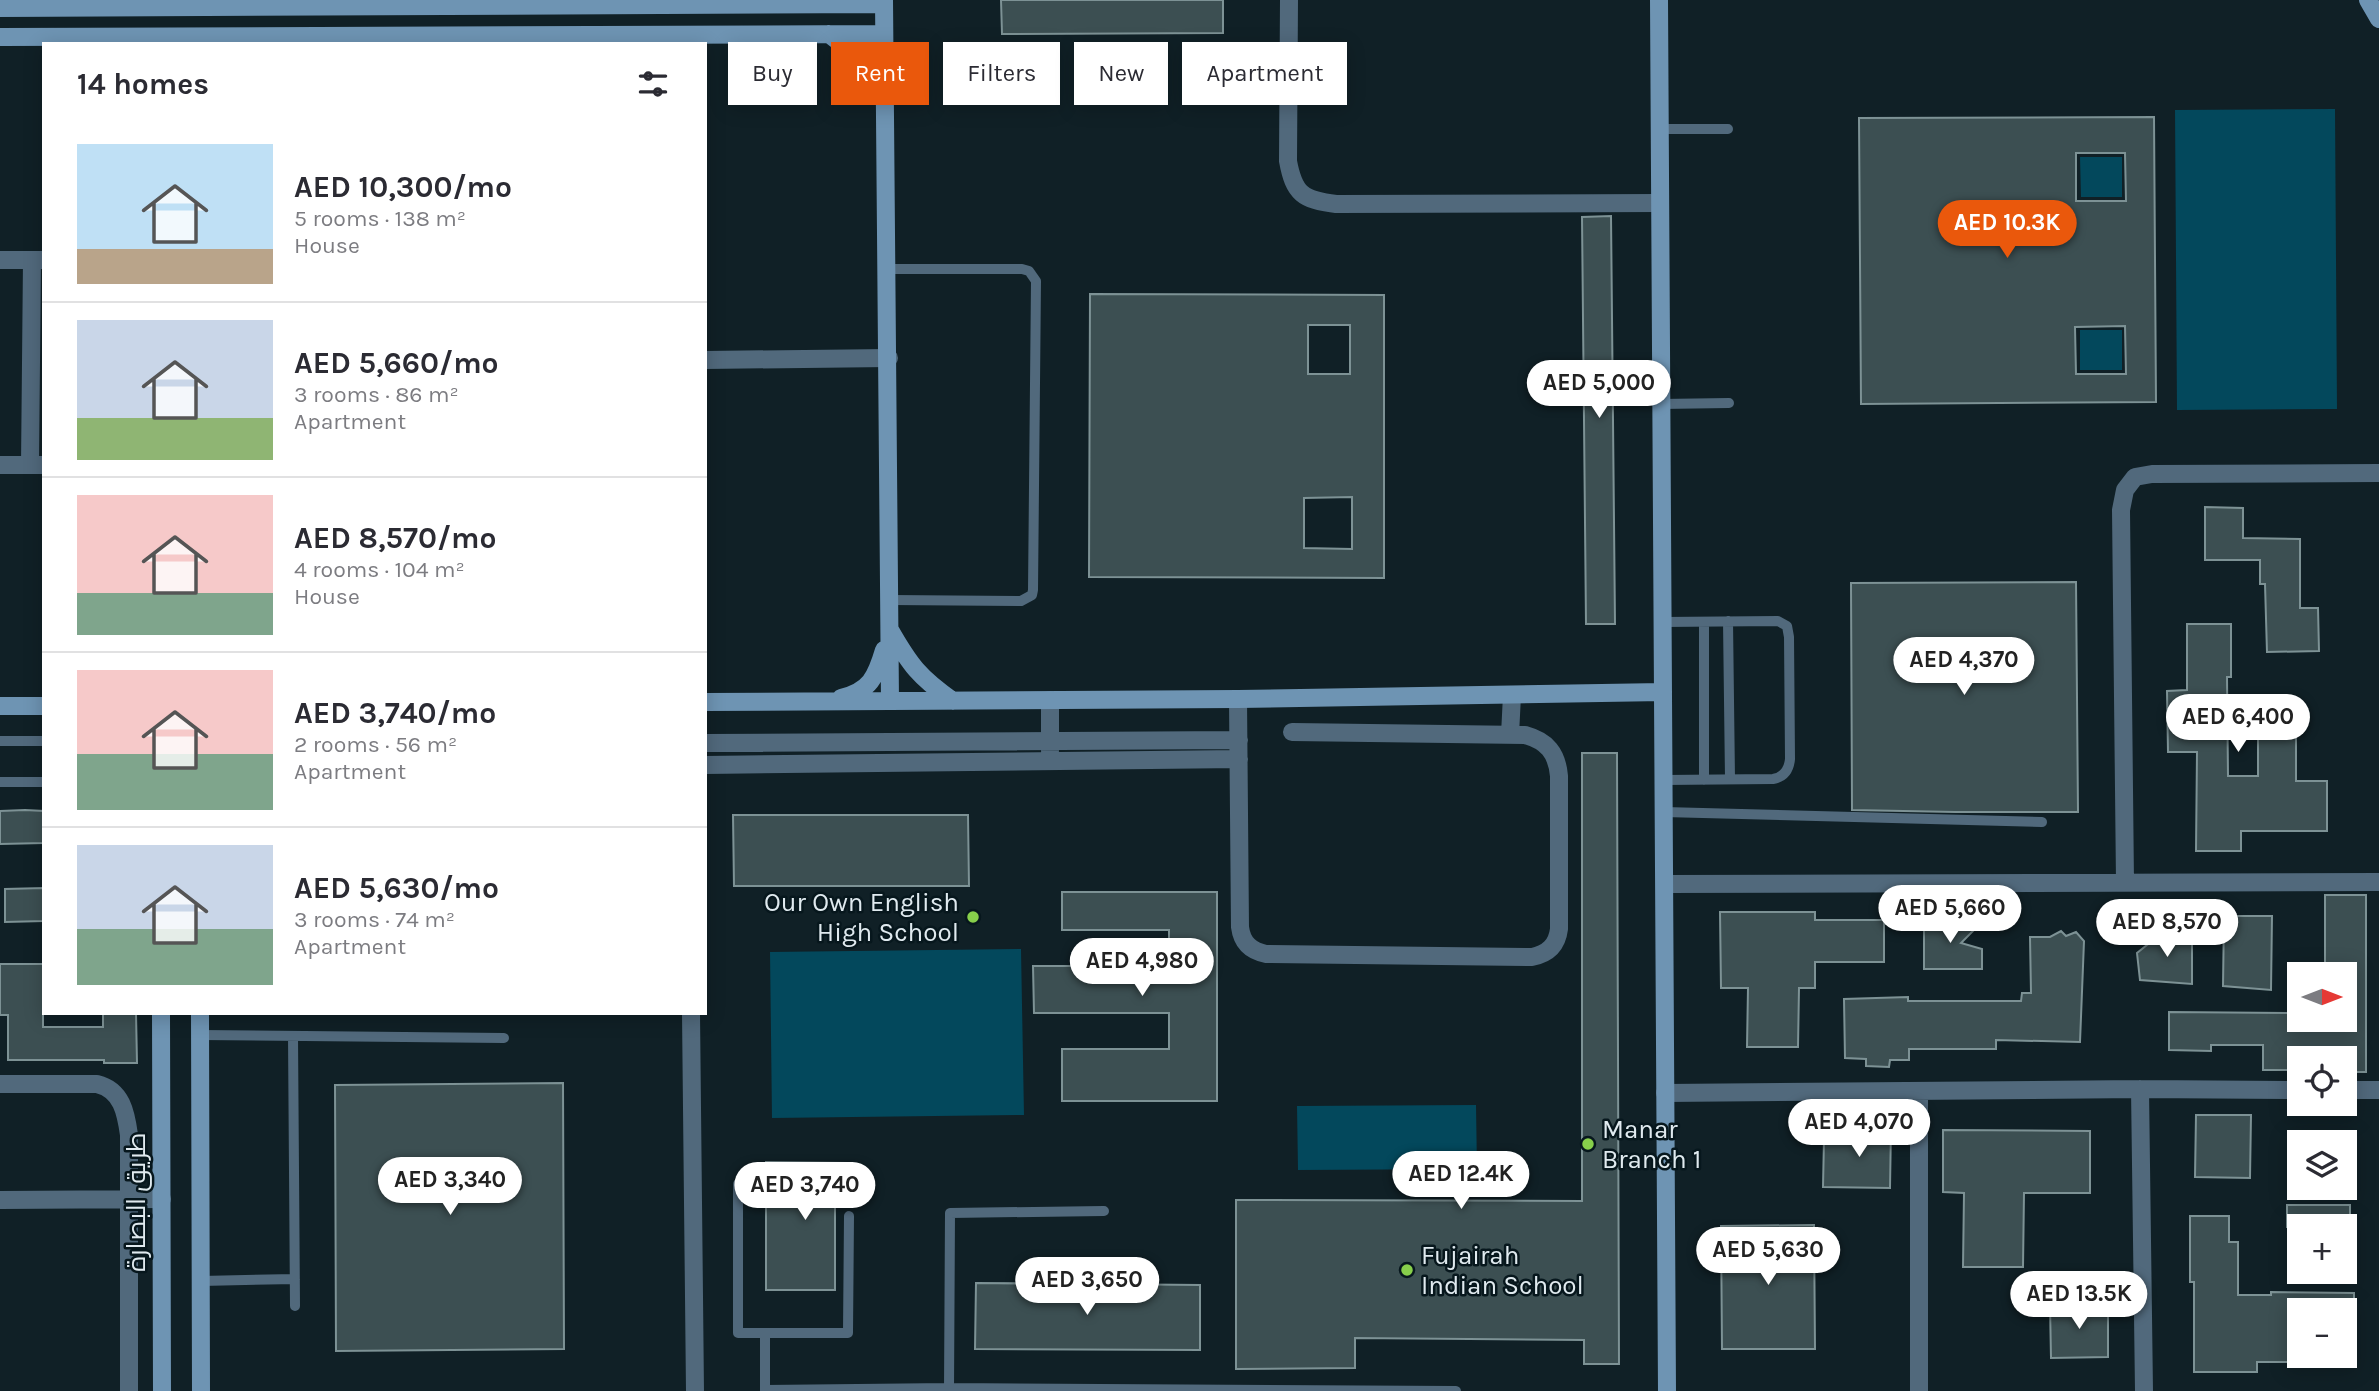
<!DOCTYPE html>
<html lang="en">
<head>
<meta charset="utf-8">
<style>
	:root { --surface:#fff; --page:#f2f2f3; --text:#2b2b33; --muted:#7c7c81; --line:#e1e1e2; --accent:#ea580c }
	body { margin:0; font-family:Karla,Cairo,sans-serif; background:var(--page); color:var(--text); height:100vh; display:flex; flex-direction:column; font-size:26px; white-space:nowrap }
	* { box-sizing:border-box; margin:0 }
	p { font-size:23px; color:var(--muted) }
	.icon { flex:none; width:38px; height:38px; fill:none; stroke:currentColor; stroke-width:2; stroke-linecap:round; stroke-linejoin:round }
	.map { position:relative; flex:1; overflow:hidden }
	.panel { position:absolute; left:42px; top:42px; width:665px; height:973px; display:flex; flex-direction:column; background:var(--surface); border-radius:0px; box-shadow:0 4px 18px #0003 }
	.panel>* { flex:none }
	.hud { position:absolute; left:728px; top:42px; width:665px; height:63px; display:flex; gap:14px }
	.needle { width:46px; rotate:90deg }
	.fabs { position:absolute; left:2287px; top:962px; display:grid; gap:14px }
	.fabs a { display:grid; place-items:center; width:70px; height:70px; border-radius:0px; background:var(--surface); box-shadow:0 4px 18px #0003; font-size:35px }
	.price { position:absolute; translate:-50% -60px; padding:0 16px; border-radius:24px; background:#fff; color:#222; font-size:23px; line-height:46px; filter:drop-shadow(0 2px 4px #0008) }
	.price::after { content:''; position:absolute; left:50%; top:42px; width:21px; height:16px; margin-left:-10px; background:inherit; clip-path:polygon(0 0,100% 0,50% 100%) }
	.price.current { background:var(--accent); color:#fff }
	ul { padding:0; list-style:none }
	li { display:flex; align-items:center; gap:21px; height:175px; padding:0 35px }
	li+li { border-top:2px solid var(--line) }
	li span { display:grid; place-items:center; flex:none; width:196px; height:140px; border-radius:0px; color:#555 }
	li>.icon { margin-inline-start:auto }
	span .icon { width:84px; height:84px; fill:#fffc; stroke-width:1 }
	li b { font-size:30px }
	h2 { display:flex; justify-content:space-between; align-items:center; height:84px; padding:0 35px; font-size:30px }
	.tag { padding:0 24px; border-radius:0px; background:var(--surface); box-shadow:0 4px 18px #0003; font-size:24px; line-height:63px }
	.tag.current { background:var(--accent); color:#fff }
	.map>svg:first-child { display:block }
	.green { fill:#03485c }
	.building { fill:#3c4f52; stroke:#7d9295; stroke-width:2; fill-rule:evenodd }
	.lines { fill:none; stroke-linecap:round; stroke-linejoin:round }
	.lane { stroke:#51697c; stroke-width:10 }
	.street { stroke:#51697c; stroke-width:18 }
	.secondary { stroke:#6e94b3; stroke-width:18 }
	.poi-dot { fill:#87cf4b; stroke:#07171d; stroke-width:2.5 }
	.labels { text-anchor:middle; stroke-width:5; stroke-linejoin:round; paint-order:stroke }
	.poi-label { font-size:26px; fill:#e0eaef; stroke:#07171d; text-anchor:start }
	.street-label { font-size:26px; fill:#e0eaef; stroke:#07171d }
</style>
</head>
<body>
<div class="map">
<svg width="2379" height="1391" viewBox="0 0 2379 1391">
	<rect width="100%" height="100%" fill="#102026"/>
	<!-- green -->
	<path class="green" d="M2335,109L2337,409L2177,410L2175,110Z
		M2080,157H2122V197H2081Z
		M2080,330H2122V370H2080Z
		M1021,949L1024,1115L772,1118L770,952Z
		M1476,1105L1477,1169L1298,1170L1297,1106Z"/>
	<!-- building -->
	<path class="building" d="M1001,0H1223V33L1002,34Z
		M2154,117L2156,402L1861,404L1859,118ZM2076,153H2125L2126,201H2076ZM2125,326L2126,374H2076L2075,327Z
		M1611,216L1615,624H1586L1582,217Z
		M1090,294L1384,295V578L1089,577ZM1308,325H1350V374H1308ZM1352,497V549L1304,548V498Z
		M2205,507L2243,508V538L2300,539V608H2318L2319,651L2267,652L2265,584H2260V560H2205Z
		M2076,582L2078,812H1955L1852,810L1851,583Z
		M2187,624H2231V677H2227L2228,776H2258V703H2296V781H2327V831H2241V851H2196L2197,752H2168L2167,691L2187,690Z
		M1582,753H1617L1619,1364H1584V1340L1355,1338V1368L1236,1369V1200L1582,1201Z
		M25,810L44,811V843L0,844V811Z
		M733,815H968L969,886H734Z
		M44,888V921L5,922V889Z
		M1062,892H1217V1101H1062V1049H1169V1013H1034L1033,966H1169V930H1062Z
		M2325,895H2366V1072H2345V1059H2299V1070H2263V1045H2211V1051L2169,1050V1012L2299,1013V1020H2345V975H2325Z
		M1720,912H1815V920H1884V962H1815V988H1799L1798,1047H1747L1748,988H1721Z
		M1963,915L1973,918L1975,929L1961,943L1982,949V969H1924V921H1935L1934,917L1951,920Z
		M2224,916H2272L2271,990L2223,986Z
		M2061,931L2066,936L2076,932L2084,941L2080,1042L1996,1040V1049H1909V1060H1890L1889,1067L1866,1066V1059L1845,1058L1844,999L1908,997V1001H2021L2022,993H2031L2030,937H2050Z
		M2192,932V984L2140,980L2137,953L2162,933Z
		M0,964H43V1027H103V1013H136L137,1063H104V1060H8V1015H0Z
		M563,1083L564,1349L336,1351L335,1085Z
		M2196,1115H2251L2250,1178L2195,1177Z
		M1844,1126L1891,1127L1890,1188L1823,1187L1824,1139H1844Z
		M1943,1130L2090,1131V1193H2024L2023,1267H1963L1964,1193L1943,1192Z
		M766,1162L848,1163L860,1170L865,1176L869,1196H835V1290H766Z
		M2287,1205H2350V1227H2287Z
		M2190,1216H2229V1242H2238V1295H2271V1292L2354,1293V1311H2300V1362H2257V1372H2194V1282H2190Z
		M1814,1225L1815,1349H1722L1721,1226Z
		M976,1283L1200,1285V1350L975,1349Z
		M2108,1304V1357L2051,1358L2050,1305Z"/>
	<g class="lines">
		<!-- lane -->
		<path class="lane" d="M1660,129H1728
			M888,269H1022L1029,271L1036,281L1033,590L1032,595L1021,601L890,600
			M1661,404L1729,403
			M1728,621L1730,779
			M1663,622L1778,621L1787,626L1789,637L1790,759C1789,770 1784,777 1773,779L1664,780
			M1704,622V780
			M0,741H44
			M0,782H44
			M1664,812L2042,822
			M200,1035L504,1038
			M293,1036L295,1306
			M738,1184V1333H848L849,1216
			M201,1281L295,1279
			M765,1333V1391
			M765,1390L949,1388L1456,1391
			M949,1391L950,1213L1104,1211"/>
		<!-- street -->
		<path class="street" d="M1289,0L1288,161C1294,194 1303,200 1336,204L1660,203
			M0,260H44
			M705,360L889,358
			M0,465H44
			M30,465L32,260
			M1238,699L1240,927C1242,943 1251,951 1266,954L1532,957C1548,954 1557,945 1559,929V776C1557,753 1547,741 1525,735L1292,732
			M1050,700V751
			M1510,735L1512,695
			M705,743L1239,740
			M705,765L1239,759
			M2125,882L2121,510L2125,490L2135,477L2152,474L2379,473
			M1665,884L2379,882
			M691,1013L695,1391
			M0,1084H97C122,1090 126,1113 129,1135V1391
			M2140,1089L2144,1391
			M2345,1090H2379
			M1919,1091V1391
			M1665,1093L2140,1089L2300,1090
			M0,1200L162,1199"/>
		<!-- secondary -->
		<path class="secondary" d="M884,0L890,701
			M1659,0L1667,1391
			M2368,0L2379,19
			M0,8L884,4
			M829,34L863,60L886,89
			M0,37L884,34
			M890,630C910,665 919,677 953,701
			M841,698C870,691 876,677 884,650
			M705,702L1238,699L1663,692
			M0,706H44
			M161,1013L162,1391
			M200,1013L201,1391"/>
	</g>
	<!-- markers -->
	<g class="poi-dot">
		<circle cx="973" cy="917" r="7"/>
		<circle cx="1588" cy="1144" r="7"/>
		<circle cx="1407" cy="1270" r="7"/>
	</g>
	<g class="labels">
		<!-- poi labels -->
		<g class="poi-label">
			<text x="959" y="911" text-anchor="end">Our Own English<tspan x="959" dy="30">High School</tspan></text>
			<text x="1602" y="1138">Manar<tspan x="1602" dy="30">Branch 1</tspan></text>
			<text x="1421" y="1264">Fujairah<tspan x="1421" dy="30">Indian School</tspan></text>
		</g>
		<!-- street labels -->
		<g class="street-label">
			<text transform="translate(136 1202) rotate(-90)" y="9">طريق البصارة</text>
		</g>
	</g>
</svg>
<div class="fabs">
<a><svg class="needle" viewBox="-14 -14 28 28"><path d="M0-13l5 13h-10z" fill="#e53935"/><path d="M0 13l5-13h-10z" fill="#7c7c81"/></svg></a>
<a><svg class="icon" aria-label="locate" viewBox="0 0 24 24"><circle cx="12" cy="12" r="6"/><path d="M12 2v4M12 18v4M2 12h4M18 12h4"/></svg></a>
<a><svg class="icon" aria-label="layers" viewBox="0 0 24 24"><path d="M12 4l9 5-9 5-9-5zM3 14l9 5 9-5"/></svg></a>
<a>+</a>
<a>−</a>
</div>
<b class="price current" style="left:2007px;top:260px">AED 10.3K</b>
<b class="price" style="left:1599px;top:420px">AED 5,000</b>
<b class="price" style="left:1964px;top:697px">AED 4,370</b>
<b class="price" style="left:2238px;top:754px">AED 6,400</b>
<b class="price" style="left:1950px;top:945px">AED 5,660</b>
<b class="price" style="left:2167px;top:959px">AED 8,570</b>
<b class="price" style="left:1142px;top:998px">AED 4,980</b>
<b class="price" style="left:1859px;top:1159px">AED 4,070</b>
<b class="price" style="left:1461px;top:1211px">AED 12.4K</b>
<b class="price" style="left:450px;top:1217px">AED 3,340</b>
<b class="price" style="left:805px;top:1222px">AED 3,740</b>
<b class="price" style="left:1768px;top:1287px">AED 5,630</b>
<b class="price" style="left:1087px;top:1317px">AED 3,650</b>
<b class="price" style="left:2079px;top:1331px">AED 13.5K</b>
<div class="hud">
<a class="tag">Buy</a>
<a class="tag current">Rent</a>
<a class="tag">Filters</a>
<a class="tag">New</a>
<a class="tag">Apartment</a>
</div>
<section class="panel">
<h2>14 homes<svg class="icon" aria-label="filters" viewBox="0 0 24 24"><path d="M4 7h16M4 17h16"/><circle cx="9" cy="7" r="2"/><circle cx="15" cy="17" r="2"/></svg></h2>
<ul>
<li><span style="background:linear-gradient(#bfe0f5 75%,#b9a48a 0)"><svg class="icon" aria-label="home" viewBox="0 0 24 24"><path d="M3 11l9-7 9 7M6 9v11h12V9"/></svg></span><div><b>AED 10,300/mo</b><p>5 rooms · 138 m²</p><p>House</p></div></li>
<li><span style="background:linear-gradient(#c9d6e8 70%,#8fb573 0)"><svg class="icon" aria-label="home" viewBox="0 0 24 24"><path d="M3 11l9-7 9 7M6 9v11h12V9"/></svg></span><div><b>AED 5,660/mo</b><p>3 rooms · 86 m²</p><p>Apartment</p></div></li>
<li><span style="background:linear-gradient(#f6c9c9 70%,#7fa58c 0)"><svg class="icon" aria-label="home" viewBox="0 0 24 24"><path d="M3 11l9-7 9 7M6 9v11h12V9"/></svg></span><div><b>AED 8,570/mo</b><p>4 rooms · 104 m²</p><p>House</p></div></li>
<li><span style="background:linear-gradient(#f6c9c9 60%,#7fa58c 0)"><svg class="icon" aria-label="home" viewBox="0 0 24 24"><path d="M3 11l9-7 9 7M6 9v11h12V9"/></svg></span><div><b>AED 3,740/mo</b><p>2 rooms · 56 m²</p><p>Apartment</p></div></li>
<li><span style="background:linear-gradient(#c9d6e8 60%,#7fa58c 0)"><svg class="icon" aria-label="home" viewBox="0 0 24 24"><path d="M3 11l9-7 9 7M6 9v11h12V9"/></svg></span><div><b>AED 5,630/mo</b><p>3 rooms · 74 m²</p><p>Apartment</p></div></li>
</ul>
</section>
</div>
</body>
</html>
